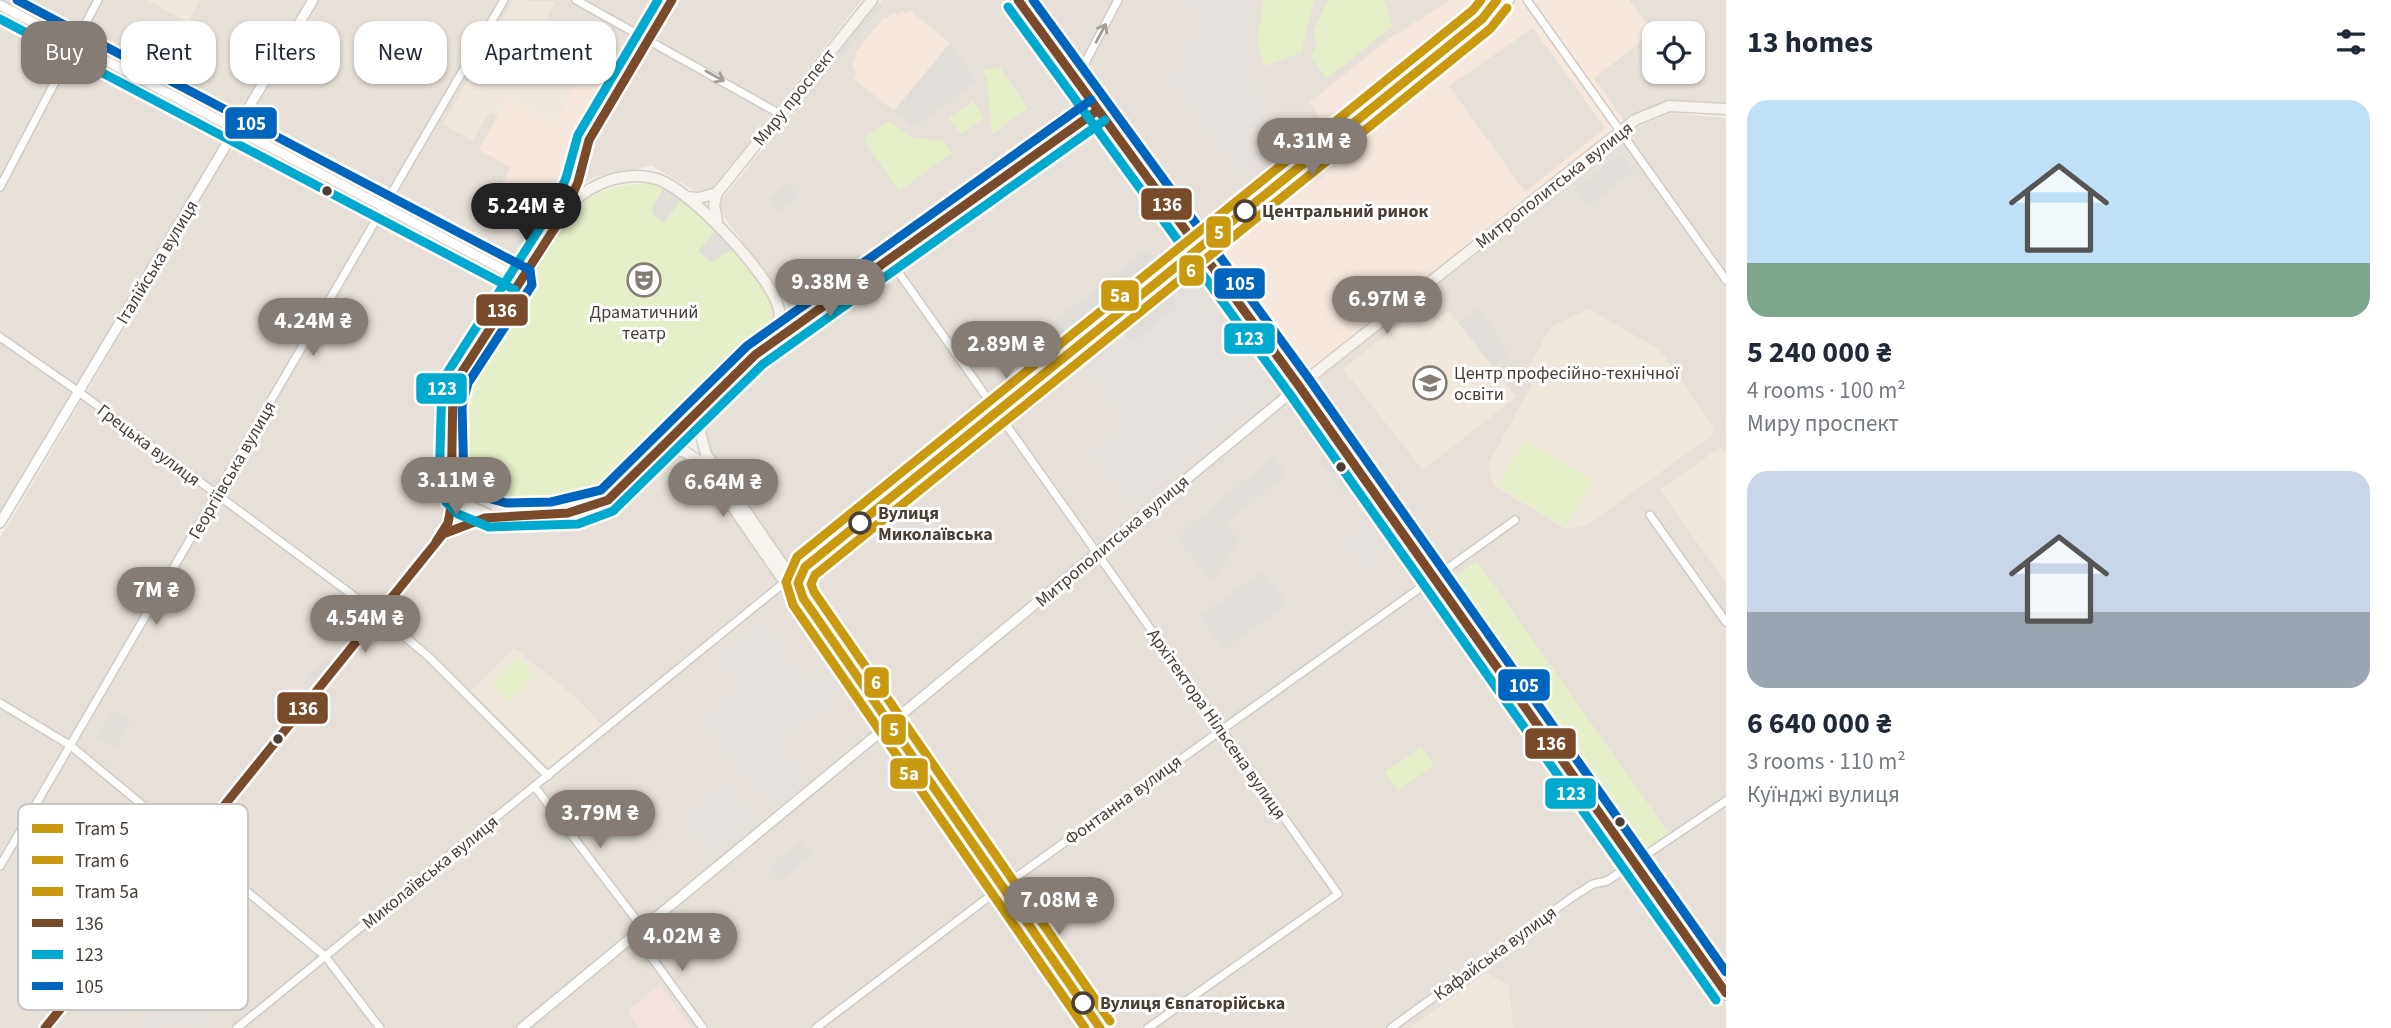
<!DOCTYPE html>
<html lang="en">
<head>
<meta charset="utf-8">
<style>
	:root { --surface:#fff; --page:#f2f2f3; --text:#1f2937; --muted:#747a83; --accent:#857d75 }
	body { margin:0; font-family:"Source Sans 3",sans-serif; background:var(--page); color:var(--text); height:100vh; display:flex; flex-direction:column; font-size:26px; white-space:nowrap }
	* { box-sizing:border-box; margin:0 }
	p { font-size:23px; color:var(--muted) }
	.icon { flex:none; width:38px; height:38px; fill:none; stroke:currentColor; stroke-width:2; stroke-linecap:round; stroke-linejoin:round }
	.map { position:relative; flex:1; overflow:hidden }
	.side { display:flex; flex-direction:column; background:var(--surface); width:665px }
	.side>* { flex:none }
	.hud { position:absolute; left:21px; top:21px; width:665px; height:63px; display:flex; gap:14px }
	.buttons { position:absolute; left:1642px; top:21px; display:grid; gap:14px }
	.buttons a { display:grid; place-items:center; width:63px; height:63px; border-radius:14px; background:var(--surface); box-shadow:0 2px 5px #0004; font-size:35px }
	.price { position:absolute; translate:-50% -60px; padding:0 16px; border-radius:24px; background:var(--accent); color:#fff; font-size:23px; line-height:46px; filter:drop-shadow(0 2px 4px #0008) }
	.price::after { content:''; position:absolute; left:50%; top:42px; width:21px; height:16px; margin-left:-10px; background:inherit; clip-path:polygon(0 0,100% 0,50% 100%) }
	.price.active { background:#222; color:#fff }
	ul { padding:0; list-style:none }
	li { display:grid; align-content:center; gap:14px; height:371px; padding:0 21px }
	li span { display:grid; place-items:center; height:217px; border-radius:21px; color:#555 }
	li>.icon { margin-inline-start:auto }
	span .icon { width:126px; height:126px; fill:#fffc; stroke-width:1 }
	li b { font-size:30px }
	h2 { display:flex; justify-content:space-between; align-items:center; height:84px; padding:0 21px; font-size:30px }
	.chip { padding:0 24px; border-radius:21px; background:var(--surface); box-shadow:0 2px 5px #0004; font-size:24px; line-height:63px }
	.chip.active { background:var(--accent); color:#fff }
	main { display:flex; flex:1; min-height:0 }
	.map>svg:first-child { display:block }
	.residential { fill:#e7e0d8; fill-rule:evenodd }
	.commercial { fill:#f6e8dd; fill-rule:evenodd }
	.industrial { fill:#e6e0dc }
	.education { fill:#f1e8dd }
	.medical { fill:#f5e3e2 }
	.green { fill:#e5efc9 }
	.parking { fill:#e1deda }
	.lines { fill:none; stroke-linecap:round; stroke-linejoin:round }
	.minor-casing { stroke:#cfcbc7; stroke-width:10 }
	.tertiary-casing { stroke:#cfcbc7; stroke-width:12 }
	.secondary-casing { stroke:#d4cdc3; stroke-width:13 }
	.trunk-casing { stroke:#cdb8a3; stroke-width:16 }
	.minor { stroke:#fdfdfc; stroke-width:7 }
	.tertiary { stroke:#fdfdfc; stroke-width:9 }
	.secondary { stroke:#f7f4ef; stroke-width:10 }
	.trunk { stroke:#efe8de; stroke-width:12 }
	.bus-1-casing { stroke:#fff; stroke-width:14 }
	.bus-2-casing { stroke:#fff; stroke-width:14 }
	.bus-3-casing { stroke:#fff; stroke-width:14 }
	.bus-1 { stroke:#7a4b2a; stroke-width:9 }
	.bus-2 { stroke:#00a9ce; stroke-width:9 }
	.bus-3 { stroke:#0065bd; stroke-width:9 }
	.tram-1-casing { stroke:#fff; stroke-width:14 }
	.tram-2-casing { stroke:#fff; stroke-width:14 }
	.tram-3-casing { stroke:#fff; stroke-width:14 }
	.tram-1 { stroke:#c99910; stroke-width:9 }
	.tram-2 { stroke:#c99910; stroke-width:9 }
	.tram-3 { stroke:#c99910; stroke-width:9 }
	.oneway { stroke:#a49e98 }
	.bus-dot { fill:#4a3f35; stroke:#fff; stroke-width:2.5 }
	.stop-dot { fill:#fff; stroke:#4a3f35; stroke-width:3.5 }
	.labels { text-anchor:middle; stroke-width:6; stroke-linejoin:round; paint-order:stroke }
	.street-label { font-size:18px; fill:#4a3f35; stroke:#fff }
	.stop-label { font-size:18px; font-weight:bold; fill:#4a3f35; stroke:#fff; text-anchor:start }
	.poi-label { font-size:18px; fill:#4a3f35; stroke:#fff }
	.key { fill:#fff; stroke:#c9c5c2; stroke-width:2 }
	.key-label { font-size:19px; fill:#4a3f35 }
	.line-badge { stroke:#fff; stroke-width:2.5 }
	.badge-label { font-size:19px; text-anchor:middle; font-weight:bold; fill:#fff }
</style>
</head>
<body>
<main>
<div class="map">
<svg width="1726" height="1028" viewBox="0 0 1726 1028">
	<rect width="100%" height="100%" fill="#f2efec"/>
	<!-- residential -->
	<path class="residential" d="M0,0H308L0,518Z
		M318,0H862L712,189L695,191L652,166L594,177L570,192L501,295L498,293L448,376L443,397L445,505L438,531L38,1028H0V538Z
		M882,0H1009L1089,111L807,313L795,315L720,211V202Z
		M1028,0H1726V107L1669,102L1644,110L1304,377ZM1654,33H1692V72H1654Z
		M1670,113L1726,118V983L1383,494L1310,385L1639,126Z
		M1093,118L1433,587L1726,1004V1028H1106L711,457L704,434L714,408L761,360L807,323Z
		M670,456H685L698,462L1090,1028H52L447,538L474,526L492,522L512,521L513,528L569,527V519L596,515L615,505L661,460Z"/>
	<!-- commercial -->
	<path class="commercial" d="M1451,0H1629L1653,32L1594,78L1625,122L1304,377L1200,233L1227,211L1222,203L1323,125L1310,102L1390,38ZM1533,28L1605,128L1525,192L1449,86Z
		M909,10L950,43L894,111L853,78L856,74L851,63L857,56L855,53L884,17L887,19L894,12L898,15L902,11L906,14Z
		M590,54L613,65L575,136L565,159L570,162L546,207L512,189L506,198L497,193L511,167L479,150L508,97L555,123Z"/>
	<!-- industrial -->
	<path class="industrial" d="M1173,0H1255L1247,38L1248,53L1267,115L1292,148L1244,186L1166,80L1200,14Z
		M1188,273L1274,392L1132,509L1086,453L1124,422L1077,364Z
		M1371,516L1395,550L1363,573L1339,539Z
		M765,616L806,676L821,666L843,697L783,744L810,778L770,810L696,719L735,686L713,659Z
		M728,779L760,818L711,859L678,820Z
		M185,988L220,1026L134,1028L155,1009L158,1012Z"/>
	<!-- education -->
	<path class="education" d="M147,0H200L188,22Z
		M514,0L555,2L547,18L584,38L575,54L586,61L555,123L508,97L498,115L490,111L473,141L443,124Z
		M1423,306L1435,321L1449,311L1516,397L1423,470L1343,369Z
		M1589,309L1660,350L1714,428L1711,436L1587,525L1566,529L1496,487L1490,478L1489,463L1534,381L1528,367L1552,326Z
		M1719,448L1726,452V583L1660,490Z
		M514,648L577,698L602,726L550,769L471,691Z
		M1486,973L1509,985L1513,1028H1410Z"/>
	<!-- medical -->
	<path class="medical" d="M660,984L666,993L692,1028H639L627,1011Z"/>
	<!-- green -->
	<path class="green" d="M1264,0H1314L1301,53L1264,66L1257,41Z
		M1328,0H1384L1392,26L1327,79L1311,58L1316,46L1313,31Z
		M1000,68L1028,108L992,134L987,80L982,70Z
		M973,101L984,118L961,134L949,118Z
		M889,121L911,137L943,141L952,153L899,191L863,139Z
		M652,183C686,191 766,274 772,309C775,322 768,333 759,343L610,489C601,496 593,502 582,505C563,510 477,511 465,496C450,478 453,401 462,379L577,207C597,188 624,184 652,183Z
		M1525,440L1593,481L1566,527L1498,486Z
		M1477,561L1670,835L1644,854L1450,580Z
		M517,658L535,675L509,701L492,683Z
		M1421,747L1434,765L1398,791L1385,772Z"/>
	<!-- parking -->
	<path class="parking" d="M872,0L884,5L806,100L797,93Z
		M950,43L978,81L914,128L894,111Z
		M1621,152L1635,171L1587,208L1573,190Z
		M788,182L800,196L779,214L767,200Z
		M664,187L682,199L663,223L653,214L652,208Z
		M717,229L733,249L712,262L698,251Z
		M1148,248L1160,264L1033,366L1019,348Z
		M1207,259L1285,366L1273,375L1195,268Z
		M1169,292L1179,306L1133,343L1123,330Z
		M498,293L508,299L481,339L471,333Z
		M1479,307L1509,354L1493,366L1459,323Z
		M1274,456L1286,474L1227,524L1240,541L1219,573L1211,580L1176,537Z
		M1328,456L1350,487L1343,492L1320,462Z
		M569,512L570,527L513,528L512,514Z
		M1263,570L1288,604L1224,650L1200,616Z
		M1348,631L1356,642L1237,726L1230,715Z
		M326,656L337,665L316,692L304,683Z
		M112,710L131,721L115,748L96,737Z
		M801,840L813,855L780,882L768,867Z"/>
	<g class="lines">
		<defs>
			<path id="minor" d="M576,0L780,114
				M1527,0L1726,280
				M1076,80L1118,0
				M0,187L98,0
				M570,202L589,140L672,0
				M889,259L1338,894L1148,1028
				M0,337L79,392L378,614L429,657L548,776
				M758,353L1098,110
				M1650,515L1726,622
				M789,581L1510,0
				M0,703L71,746L325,956L380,1028
				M535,787L644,930
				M0,866L504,0
				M636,936L703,1028
				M1714,976L1726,967
				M237,1028L785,582L790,574L1498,0
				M816,1028L998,890L1515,520
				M1391,1028L1574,896L1593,884L1607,881L1726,801"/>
			<path id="tertiary" d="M0,5L521,279
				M0,523L313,0
				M522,1028L1299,386"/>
			<path id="secondary" d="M686,197L699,198L717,193
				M717,221L714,205L717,193L872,0
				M1299,386L1635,120L1669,106L1726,109
				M705,409L700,432L706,454L1103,1028
				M660,451H684L703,464L1093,1028
				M452,486L466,505L487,514
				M45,1028L443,534L451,507L453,386L572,203C593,182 628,170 657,179C690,189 768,273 778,306C781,315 779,324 774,332L608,500C555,529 499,499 443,534"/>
			<path id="trunk" d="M1018,0L1299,386L1726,993"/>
		</defs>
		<!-- minor casing -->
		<use href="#minor" class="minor-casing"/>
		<!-- tertiary casing -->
		<use href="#tertiary" class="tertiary-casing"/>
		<!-- secondary casing -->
		<use href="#secondary" class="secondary-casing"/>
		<!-- trunk casing -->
		<use href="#trunk" class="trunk-casing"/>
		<!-- minor -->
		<use href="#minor" class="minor"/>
		<!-- tertiary -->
		<use href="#tertiary" class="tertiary"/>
		<!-- secondary -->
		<use href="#secondary" class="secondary"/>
		<!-- trunk -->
		<use href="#trunk" class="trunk"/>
		<defs>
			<path id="bus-1" d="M1018,0L1299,386L1726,993
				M436,542L448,523L451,507L453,386L565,212L578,182L589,140L672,0
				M45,1028L443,534L485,518L568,513L608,500L755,355L1098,110"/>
			<path id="bus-2" d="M658,0L578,135L566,178L554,206L442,381L439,487L446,502L458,514L489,527L578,524L613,511L763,364L1105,120
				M1008,7L1289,393L1716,1000
				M0,19L515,290"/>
			<path id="bus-3" d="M17,0L530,270L532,285L468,383L462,406L464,484L473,494L506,503L551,502L601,490L747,346L1091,100
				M1033,0L1309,379L1726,972"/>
		</defs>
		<!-- bus-1 casing -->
		<use href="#bus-1" class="bus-1-casing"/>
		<!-- bus-2 casing -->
		<use href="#bus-2" class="bus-2-casing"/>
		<!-- bus-3 casing -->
		<use href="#bus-3" class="bus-3-casing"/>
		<!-- bus-1 -->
		<use href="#bus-1" class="bus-1"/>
		<!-- bus-2 -->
		<use href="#bus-2" class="bus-2"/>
		<!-- bus-3 -->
		<use href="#bus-3" class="bus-3"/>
		<defs>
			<path id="tram-1" d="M1100,1028L803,598L798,583L805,567L1482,19L1497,0"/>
			<path id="tram-2" d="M1110,1021L814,592L811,584L815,575L1490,29L1507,8"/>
			<path id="tram-3" d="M1085,1028L793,605L786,582L797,557L1473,10L1481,0"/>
		</defs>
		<!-- tram-1 casing -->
		<use href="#tram-1" class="tram-1-casing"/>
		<!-- tram-2 casing -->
		<use href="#tram-2" class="tram-2-casing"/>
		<!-- tram-3 casing -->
		<use href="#tram-3" class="tram-3-casing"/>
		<!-- tram-1 -->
		<use href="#tram-1" class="tram-1"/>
		<!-- tram-2 -->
		<use href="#tram-2" class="tram-2"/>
		<!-- tram-3 -->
		<use href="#tram-3" class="tram-3"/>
	</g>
	<!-- one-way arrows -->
	<defs><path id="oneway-shaft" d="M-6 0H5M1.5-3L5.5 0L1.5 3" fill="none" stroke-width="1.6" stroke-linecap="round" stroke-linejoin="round" transform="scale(1.75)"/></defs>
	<g class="oneway">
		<use href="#oneway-shaft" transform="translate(1101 33) rotate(-62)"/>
		<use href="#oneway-shaft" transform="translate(715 76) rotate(29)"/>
	</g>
	<!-- icons -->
	<defs>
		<symbol id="theatre-ring" viewBox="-11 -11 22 22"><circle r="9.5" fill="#fff" stroke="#857d75" stroke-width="1.5"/><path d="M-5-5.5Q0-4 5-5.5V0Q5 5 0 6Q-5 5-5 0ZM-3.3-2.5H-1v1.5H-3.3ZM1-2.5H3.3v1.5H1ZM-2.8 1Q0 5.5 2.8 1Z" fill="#857d75"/></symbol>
		<symbol id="university-ring" viewBox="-11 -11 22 22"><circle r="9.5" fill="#fff" stroke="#857d75" stroke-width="1.5"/><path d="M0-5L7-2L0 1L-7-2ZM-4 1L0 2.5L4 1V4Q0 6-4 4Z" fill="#857d75"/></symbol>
	</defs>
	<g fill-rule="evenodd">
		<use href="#theatre-ring" x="625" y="261" width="38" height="38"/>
		<use href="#university-ring" x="1411" y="364" width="38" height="38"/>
	</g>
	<!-- markers -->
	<g class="bus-dot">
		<circle cx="327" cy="191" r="6"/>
		<circle cx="1341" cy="467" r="6"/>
		<circle cx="278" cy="739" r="6"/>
		<circle cx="1620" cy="822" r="6"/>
	</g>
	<g class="stop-dot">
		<circle cx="1245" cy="211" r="10"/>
		<circle cx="860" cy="523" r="10"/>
		<circle cx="1083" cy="1003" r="10"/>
	</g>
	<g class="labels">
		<!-- street labels -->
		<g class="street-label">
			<text transform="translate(794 97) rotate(-51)" y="6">Миру проспект</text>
			<text transform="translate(1554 185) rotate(-38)" y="6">Митрополитська вулиця</text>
			<text transform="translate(157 262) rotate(-59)" y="6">Італійська вулиця</text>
			<text transform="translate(149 445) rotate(37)" y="6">Грецька вулиця</text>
			<text transform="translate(232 470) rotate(-60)" y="6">Георгіївська вулиця</text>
			<text transform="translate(1112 541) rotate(-40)" y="6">Митрополитська вулиця</text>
			<text transform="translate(1217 724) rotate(55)" y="6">Архітектора Нільсена вулиця</text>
			<text transform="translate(1123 800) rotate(-36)" y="6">Фонтанна вулиця</text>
			<text transform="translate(430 872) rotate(-39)" y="6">Миколаївська вулиця</text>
			<text transform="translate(1495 953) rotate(-36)" y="6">Кафайська вулиця</text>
		</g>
		<!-- stop labels -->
		<g class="stop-label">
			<text x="1262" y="217">Центральний ринок</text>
			<text x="878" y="519">Вулиця<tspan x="878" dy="21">Миколаївська</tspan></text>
			<text x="1100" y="1009">Вулиця Євпаторійська</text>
		</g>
		<!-- poi labels -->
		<g class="poi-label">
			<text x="644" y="318">Драматичний<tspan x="644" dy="21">театр</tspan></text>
			<text x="1454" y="379" text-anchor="start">Центр професійно-технічної<tspan x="1454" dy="21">освіти</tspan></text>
		</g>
	</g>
	<!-- legend -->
	<rect x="18" y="804" width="230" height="206" rx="10" class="key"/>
	<rect x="32" y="824" width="31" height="9" fill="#c99910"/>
	<rect x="32" y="856" width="31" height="8" fill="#c99910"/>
	<rect x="32" y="887" width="31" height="9" fill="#c99910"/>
	<rect x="32" y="919" width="31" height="8" fill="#7a4b2a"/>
	<rect x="32" y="950" width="31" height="9" fill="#00a9ce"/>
	<rect x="32" y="982" width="31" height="8" fill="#0065bd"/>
	<g class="key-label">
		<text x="75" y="835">Tram 5</text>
		<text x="75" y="867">Tram 6</text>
		<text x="75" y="898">Tram 5а</text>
		<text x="75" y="930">136</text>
		<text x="75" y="961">123</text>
		<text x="75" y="993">105</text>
	</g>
	<g class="line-badge">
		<rect x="224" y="106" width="54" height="34" rx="7" fill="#0065bd"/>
		<rect x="1140" y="187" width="53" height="34" rx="7" fill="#7a4b2a"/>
		<rect x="1205" y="215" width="27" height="34" rx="7" fill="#c99910"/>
		<rect x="1178" y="254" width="27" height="33" rx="7" fill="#c99910"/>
		<rect x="1213" y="267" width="53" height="33" rx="7" fill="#0065bd"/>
		<rect x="1100" y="279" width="40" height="33" rx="7" fill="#c99910"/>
		<rect x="475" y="293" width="54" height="34" rx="7" fill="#7a4b2a"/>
		<rect x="1223" y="322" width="53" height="33" rx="7" fill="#00a9ce"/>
		<rect x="415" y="372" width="53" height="33" rx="7" fill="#00a9ce"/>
		<rect x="863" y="666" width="27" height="33" rx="7" fill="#c99910"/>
		<rect x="1497" y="668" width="54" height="34" rx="7" fill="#0065bd"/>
		<rect x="276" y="691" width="53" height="34" rx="7" fill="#7a4b2a"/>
		<rect x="880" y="713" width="27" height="33" rx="7" fill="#c99910"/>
		<rect x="1524" y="727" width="53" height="33" rx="7" fill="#7a4b2a"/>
		<rect x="889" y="757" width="40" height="33" rx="7" fill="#c99910"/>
		<rect x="1544" y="777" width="53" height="33" rx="7" fill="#00a9ce"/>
	</g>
	<g class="badge-label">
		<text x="251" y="130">105</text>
		<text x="1167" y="211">136</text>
		<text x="1219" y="239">5</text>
		<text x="1191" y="277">6</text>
		<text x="1240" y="290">105</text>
		<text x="1120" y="302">5а</text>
		<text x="502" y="317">136</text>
		<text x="1249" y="345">123</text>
		<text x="442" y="395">123</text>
		<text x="876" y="689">6</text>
		<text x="1524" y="692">105</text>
		<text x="303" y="715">136</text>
		<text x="894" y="736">5</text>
		<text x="1551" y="750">136</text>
		<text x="909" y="780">5а</text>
		<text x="1571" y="800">123</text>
	</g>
</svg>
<div class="buttons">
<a><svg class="icon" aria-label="locate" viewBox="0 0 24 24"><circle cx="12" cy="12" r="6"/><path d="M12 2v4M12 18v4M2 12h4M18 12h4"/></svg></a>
</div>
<b class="price" style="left:1312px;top:178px">4.31M ₴</b>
<b class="price active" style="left:526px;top:243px">5.24M ₴</b>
<b class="price" style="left:830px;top:319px">9.38M ₴</b>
<b class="price" style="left:1387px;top:336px">6.97M ₴</b>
<b class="price" style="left:313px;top:358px">4.24M ₴</b>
<b class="price" style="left:1006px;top:381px">2.89M ₴</b>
<b class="price" style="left:456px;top:517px">3.11M ₴</b>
<b class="price" style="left:723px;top:519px">6.64M ₴</b>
<b class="price" style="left:156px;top:627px">7M ₴</b>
<b class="price" style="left:365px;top:655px">4.54M ₴</b>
<b class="price" style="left:600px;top:850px">3.79M ₴</b>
<b class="price" style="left:1059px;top:937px">7.08M ₴</b>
<b class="price" style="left:682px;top:973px">4.02M ₴</b>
<div class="hud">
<a class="chip active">Buy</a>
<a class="chip">Rent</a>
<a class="chip">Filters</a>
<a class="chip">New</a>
<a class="chip">Apartment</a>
</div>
</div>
<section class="side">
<h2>13 homes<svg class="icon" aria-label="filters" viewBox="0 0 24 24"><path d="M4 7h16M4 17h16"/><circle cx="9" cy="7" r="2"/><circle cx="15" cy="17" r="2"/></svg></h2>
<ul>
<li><span style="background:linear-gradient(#bfe0f5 75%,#7fa58c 0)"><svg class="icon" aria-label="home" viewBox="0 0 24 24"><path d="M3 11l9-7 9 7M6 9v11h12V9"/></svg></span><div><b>5 240 000 ₴</b><p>4 rooms · 100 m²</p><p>Миру проспект</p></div></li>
<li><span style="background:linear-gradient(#c9d6e8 65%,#9aa5b1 0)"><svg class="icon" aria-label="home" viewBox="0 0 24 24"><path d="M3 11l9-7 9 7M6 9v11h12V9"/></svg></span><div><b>6 640 000 ₴</b><p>3 rooms · 110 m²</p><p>Куїнджі вулиця</p></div></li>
</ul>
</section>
</main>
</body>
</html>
